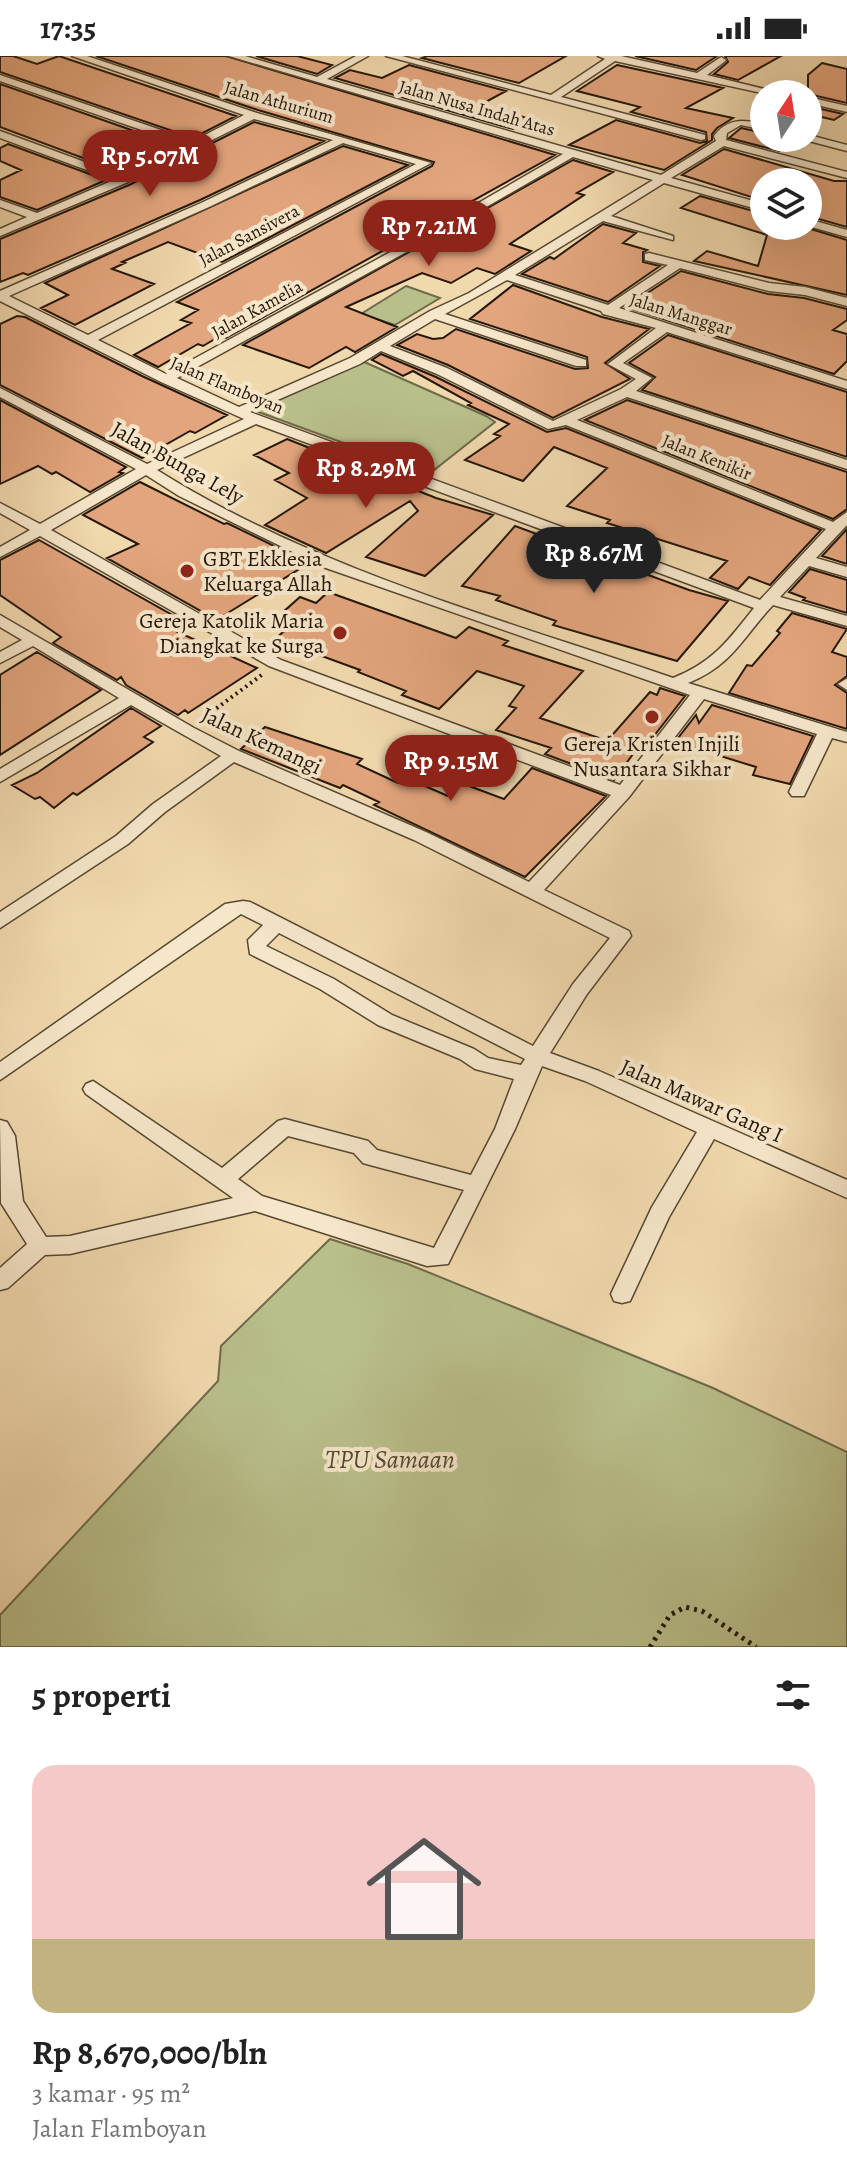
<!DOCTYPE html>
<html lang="id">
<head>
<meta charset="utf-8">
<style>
	:root { --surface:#fff; --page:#f2f2f2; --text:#222; --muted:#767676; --line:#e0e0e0; --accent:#8f2418 }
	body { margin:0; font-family:Alegreya,serif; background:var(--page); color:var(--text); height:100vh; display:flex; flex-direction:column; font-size:30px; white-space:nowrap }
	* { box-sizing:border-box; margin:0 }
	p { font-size:26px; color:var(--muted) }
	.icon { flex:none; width:44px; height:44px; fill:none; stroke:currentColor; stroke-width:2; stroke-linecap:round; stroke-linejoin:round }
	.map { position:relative; height:1591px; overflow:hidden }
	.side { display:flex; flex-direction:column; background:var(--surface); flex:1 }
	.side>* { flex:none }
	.needle { width:52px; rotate:12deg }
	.fabs { position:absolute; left:750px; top:24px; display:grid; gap:16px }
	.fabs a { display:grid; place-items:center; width:72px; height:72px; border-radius:50%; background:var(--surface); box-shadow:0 8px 32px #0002; font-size:40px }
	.price { position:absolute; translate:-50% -68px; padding:0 18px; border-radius:28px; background:var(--accent); color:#fff; font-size:26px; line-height:52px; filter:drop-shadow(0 2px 4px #0008) }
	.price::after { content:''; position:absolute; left:50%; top:48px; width:24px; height:18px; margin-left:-12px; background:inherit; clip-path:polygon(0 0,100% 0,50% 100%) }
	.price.selected { background:#222; color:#fff }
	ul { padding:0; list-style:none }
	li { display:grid; align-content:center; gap:16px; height:424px; padding:0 32px }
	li+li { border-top:2px solid var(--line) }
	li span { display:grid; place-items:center; height:248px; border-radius:24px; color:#555 }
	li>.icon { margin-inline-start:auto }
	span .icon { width:144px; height:144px; fill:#fffc; stroke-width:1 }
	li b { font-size:34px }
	h2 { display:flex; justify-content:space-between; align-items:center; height:96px; padding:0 32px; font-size:34px }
	.status { display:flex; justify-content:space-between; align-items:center; height:56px; padding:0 40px; background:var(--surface); direction:ltr }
	.status svg { height:22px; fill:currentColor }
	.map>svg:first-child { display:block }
	.green { fill:#b9bf8b; stroke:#6e6b4a; stroke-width:2 }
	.building { fill:#e3a57d; stroke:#241709; stroke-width:2 }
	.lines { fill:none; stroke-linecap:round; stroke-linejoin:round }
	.minor-casing { stroke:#574832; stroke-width:3 }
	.path-far1 { stroke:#241709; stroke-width:4; stroke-dasharray:2 4; stroke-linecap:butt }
	.path { stroke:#241709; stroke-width:5; stroke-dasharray:3 5; stroke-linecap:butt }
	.minor { fill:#f6e6ca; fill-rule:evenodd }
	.poi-dot { fill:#8f2418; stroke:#f6e6ca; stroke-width:3 }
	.labels { text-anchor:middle; stroke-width:8; stroke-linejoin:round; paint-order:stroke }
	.far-street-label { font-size:18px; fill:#241709; stroke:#f6e6ca }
	.street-label { font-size:22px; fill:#241709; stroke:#f6e6ca }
	.poi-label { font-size:22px; fill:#241709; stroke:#f6e6ca; text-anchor:start }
	.near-park-label { font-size:26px; font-style:italic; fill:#514930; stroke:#f6e6ca }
</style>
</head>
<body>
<div class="status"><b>17:35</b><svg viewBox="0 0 49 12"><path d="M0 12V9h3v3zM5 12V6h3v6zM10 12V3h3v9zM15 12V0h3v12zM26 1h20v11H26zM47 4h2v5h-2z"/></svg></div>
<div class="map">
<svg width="847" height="1591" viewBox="0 0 847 1591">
	<rect width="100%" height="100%" fill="#f1d9ae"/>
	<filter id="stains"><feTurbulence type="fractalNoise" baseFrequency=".0025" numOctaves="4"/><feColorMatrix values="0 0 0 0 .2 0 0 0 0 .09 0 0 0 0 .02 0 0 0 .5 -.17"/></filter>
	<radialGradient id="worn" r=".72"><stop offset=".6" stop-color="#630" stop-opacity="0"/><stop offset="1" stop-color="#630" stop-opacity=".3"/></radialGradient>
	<!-- green -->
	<path class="green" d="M406,230L440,242L395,269L361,258Z
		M362,305L486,360L495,366L429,418L253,354Z
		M330,1183L408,1208L713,1332L847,1396V1591H0V1559L218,1325L221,1290Z"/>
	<!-- building -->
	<path class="building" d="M0,0H13L37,8L59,0L236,60L193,82L0,16Z
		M96,0H226L555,99L226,282L220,280L203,290L198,288L158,311L134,299L191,267L181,264L198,254L177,246L432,110L434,106L258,54Z
		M256,0H297L332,9L317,18Z
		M427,0H566L519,27L422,2Z
		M635,0H717L696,14Z
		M725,0H781L738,24L714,18L728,6Z
		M822,7L847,13V47L808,38V19Z
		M409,9L506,35L480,49L531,63L513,73L335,22L350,14L382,22Z
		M617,9L723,32L686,52L733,62L717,72L712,78V84L664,114L569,89L616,64L700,87L707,85L706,76L631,56L640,51L577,35Z
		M0,28L177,90L123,117L0,71Z
		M808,50L843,58L834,64L822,61L808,72Z
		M254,66L324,85L200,144L28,219L23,217L0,226V183L129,129Z
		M741,72L764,77V82H795L779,95L729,82Z
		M8,88L106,124L37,154L0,141V124L21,114L0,105V92Z
		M343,90L408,109L222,206L168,186L122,206L125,207L112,213L154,228L75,269L41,252L68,239L45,227Z
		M724,93L834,125H847V171L808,160V126H764V145L682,119Z
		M573,104L613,116L577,137L584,139L510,188L531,195L495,218L477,212L451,227L422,217L346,251L397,271L355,296L346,291L309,312L243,289Z
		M700,140L764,158V170H801L847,184V239L694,205L707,195L758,210L767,179L681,152Z
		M603,168L636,177L623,187L647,194L643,196V206L660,210L608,246L522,218L550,201L554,203Z
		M681,215L768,238L804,242L847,253V264L833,274L847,278V305L834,318L626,251Z
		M513,229L602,261L649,273L605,307L630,323L553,362L448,309L397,289L417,278L433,283L443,282L456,273L575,313L588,312L587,301L470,263Z
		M17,260L25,261L142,320L227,359L195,377L190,375L142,402L0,329V268Z
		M668,279L847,336V401L642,334L655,321L629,307Z
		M381,298L436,321L547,376L566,372L821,474L770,529L749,521L738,533L710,522L727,505L607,467L610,464L567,450L607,412L554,391L523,425L465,404L500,380L494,378L509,368L468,349L471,347L413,315L403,320L372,304Z
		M0,344L126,411L119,416L123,417L90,436L56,416L52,418L38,410L0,428Z
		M627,344L847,416V453L833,463L585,364Z
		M287,383L436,442L493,459L425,520L366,501L418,455L410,445L326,497L265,469L307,442L275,424L289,417L254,399Z
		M140,426L224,468L227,467L309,507L218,563L208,559L107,502L138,488L83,459Z
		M515,470L689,534L728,545L677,605L553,569L556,565L496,544L500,540L462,530Z
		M847,473V508L822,500Z
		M39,484L174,560L169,572L257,612L188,657L185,654L178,659L126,629L121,621L117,624L53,587L61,581L0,539V504Z
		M810,513L847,524V557L803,544L805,542L789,536Z
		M328,536L456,582L469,571L508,585L503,589L583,615L540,662L602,683L608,684L650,636L657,639L660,632L685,640L650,685L644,683L614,724L545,698L551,692L496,674L516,652L509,650L524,630L477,615L439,653L402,639L406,635L358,616L360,614L275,583L289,571L273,565L300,541L316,547Z
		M792,557L847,573L832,596L847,601V620L835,629L847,637V673L729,637L747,609L752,610L780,577L777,575Z
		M37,596L101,634L0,699V619Z
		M712,649L813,680L790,728L753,719L756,711L675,686L696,659L699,667Z
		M131,652L161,670L144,681L153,686L77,739L73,737L54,752L40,741L35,743L12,729L37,717Z
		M265,671L362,703L357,708L398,727L404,721L448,740L461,727L504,743L532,712L606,740L525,821L374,749L379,746L343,729L340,732L241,693Z"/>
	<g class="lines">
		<defs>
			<path id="minor" d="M72,0H87L257,57L431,107L98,284L166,318L442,168L563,98L229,0H245L317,21L356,0H368L327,23L661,119L716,85L714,80C728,61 744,64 764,68V74L741,69L727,77L726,84L847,116V122L724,90L671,122L764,148V155L664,127L611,160L673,180V184L603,165L515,219L608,249L668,209L645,204V198L649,197L769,227L805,231L847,242V250L805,239L769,235L680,212L619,252L847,325V333L667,276L623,307L652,322L636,335L847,404V413L627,341L577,364L833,466L847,456V469L816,502L847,511V521L809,510L780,541L847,560V570L773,549C743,581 732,610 688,627L847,676V686L832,682L804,740H792L789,736L817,678L704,643L629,741L544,834L629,875L631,880L587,938L550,997L599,1015L847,1124V1142L714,1083L669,1161L630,1245L622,1247L614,1245L611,1238L652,1151L697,1076L585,1025L542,1010L515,1073L448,1208L427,1210L255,1155L70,1198L45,1199L8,1232L0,1234V1212L27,1188L1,1147L0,1064L7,1066L15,1080L23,1145L46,1181L70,1180L233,1142L86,1038L83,1033L86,1028L93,1025L222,1112L278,1065L285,1063L368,1085L377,1094L471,1119L495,1073L514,1023L475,1013L460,1003L378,969L320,933L250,898L248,884L263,869L241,858L0,1024V1006L225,848L243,845L250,846L533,990L573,928L610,882L414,784L234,706L165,756L128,788L0,872V856L116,780L153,748L221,700L131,649L0,726V713L119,642L33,590L0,607V596L22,584L0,571V559L194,672L239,695L426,776L529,826L611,739L269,610L40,480L0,501V491L30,474L0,457V447L40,468L136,413L0,341V332L147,408L244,363L161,326L0,245V235L201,147L333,84L254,63L128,126L0,180V173L27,161L0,151V144L37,157L114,124L0,82V75L123,120L185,89L0,25V19L193,85L244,59ZM343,87L416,108L88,279L9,240L209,151ZM573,101L653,124L469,237L430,255L350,302L239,351L177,322L450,172ZM507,224L601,255L603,258L656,272L608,308L636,323L621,333L553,365L447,312L390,290L435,263L576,310H586V304L445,258ZM381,295L437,318L548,373L566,369L826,473L760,544L250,356L360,308ZM256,368L754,552C728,585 713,606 673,622C498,562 314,513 157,414ZM146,419L179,440L323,511L690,639L620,729L281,604L51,474ZM279,877L525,1003L521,1009L488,1002L474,993L392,959L334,923L266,890ZM288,1080L354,1097L363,1107L370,1109L464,1134L434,1192L262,1140L238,1123Z
				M386,0H402L551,39L605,3L598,0H621L697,17L721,1L726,4L724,6L707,19L785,38H766L615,5L561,41L705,79V83L701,84Z
				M808,41L847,50V56L808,47Z
				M809,79L847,89V95L805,84L804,82Z
				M808,163L847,174V181L808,170Z
				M846,623H847V634L838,628Z"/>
		</defs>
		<!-- minor casing -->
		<use href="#minor" class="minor-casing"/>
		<!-- path-far1 -->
		<path class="path-far1" d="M202,663L263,618"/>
		<!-- path -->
		<path class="path" d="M650,1591L670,1559L685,1551L702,1555L756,1591"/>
		<!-- minor -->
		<use href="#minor" class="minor"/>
	</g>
	<!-- markers -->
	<g class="poi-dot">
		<circle cx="187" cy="515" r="8"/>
		<circle cx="340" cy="577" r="8"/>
		<circle cx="652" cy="661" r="8"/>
	</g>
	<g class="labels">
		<!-- far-street labels -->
		<g class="far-street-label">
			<text transform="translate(279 46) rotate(16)" y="6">Jalan Athurium</text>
			<text transform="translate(477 52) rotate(16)" y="6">Jalan Nusa Indah Atas</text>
			<text transform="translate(249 179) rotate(-28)" y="6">Jalan Sansivera</text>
			<text transform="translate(257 253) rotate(-29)" y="6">Jalan Kamelia</text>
			<text transform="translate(681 258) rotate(17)" y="6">Jalan Manggar</text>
			<text transform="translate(227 329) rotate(23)" y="6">Jalan Flamboyan</text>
			<text transform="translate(707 401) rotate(22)" y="6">Jalan Kenikir</text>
		</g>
		<!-- street labels -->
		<g class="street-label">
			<text transform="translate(178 406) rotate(29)" y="8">Jalan Bunga Lely</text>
			<text transform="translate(262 684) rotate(25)" y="8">Jalan Kemangi</text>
			<text transform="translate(702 1044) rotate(24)" y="8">Jalan Mawar Gang I</text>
		</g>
		<!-- poi labels -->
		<g class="poi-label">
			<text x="203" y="510">GBT Ekklesia<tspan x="203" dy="25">Keluarga Allah</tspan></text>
			<text x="324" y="572" text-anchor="end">Gereja Katolik Maria<tspan x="324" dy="25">Diangkat ke Surga</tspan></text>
			<text x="652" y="695" text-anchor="middle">Gereja Kristen Injili<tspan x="652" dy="25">Nusantara Sikhar</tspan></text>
		</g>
		<!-- near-park labels -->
		<g class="near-park-label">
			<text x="390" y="1412">TPU Samaan</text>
		</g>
	</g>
	<rect width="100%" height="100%" filter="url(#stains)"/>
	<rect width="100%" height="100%" fill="url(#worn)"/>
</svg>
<div class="fabs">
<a><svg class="needle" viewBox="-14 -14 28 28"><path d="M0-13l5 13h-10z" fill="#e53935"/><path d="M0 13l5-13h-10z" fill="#767676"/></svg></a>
<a><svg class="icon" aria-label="layers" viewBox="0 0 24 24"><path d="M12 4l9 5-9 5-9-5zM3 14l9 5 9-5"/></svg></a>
</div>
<b class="price" style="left:150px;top:142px">Rp 5.07M</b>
<b class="price" style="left:429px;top:212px">Rp 7.21M</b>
<b class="price" style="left:366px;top:454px">Rp 8.29M</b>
<b class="price selected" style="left:594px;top:539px">Rp 8.67M</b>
<b class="price" style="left:451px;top:747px">Rp 9.15M</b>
</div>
<section class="side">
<h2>5 properti<svg class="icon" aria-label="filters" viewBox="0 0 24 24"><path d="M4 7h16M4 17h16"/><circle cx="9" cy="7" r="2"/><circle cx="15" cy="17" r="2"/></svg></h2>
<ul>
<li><span style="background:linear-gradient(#f6c9c9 70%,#c2b280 0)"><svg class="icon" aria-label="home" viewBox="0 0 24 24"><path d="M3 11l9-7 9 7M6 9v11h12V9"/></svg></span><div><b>Rp 8,670,000/bln</b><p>3 kamar · 95 m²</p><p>Jalan Flamboyan</p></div></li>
</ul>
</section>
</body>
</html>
